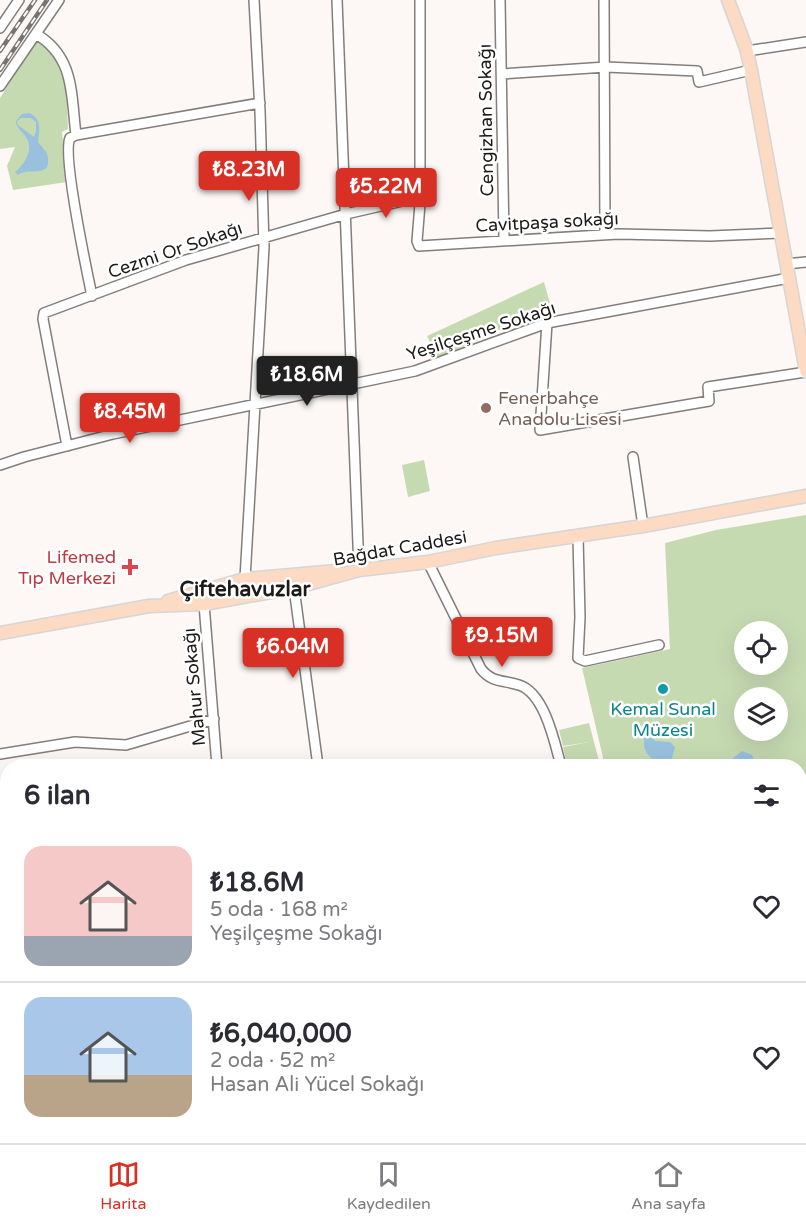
<!DOCTYPE html>
<html lang="tr">
<head>
<meta charset="utf-8">
<style>
	:root { --surface:#fff; --page:#f7f7f7; --text:#2b2b33; --muted:#7c7c81; --line:#e1e1e2; --accent:#d93025 }
	body { margin:0; font-family:"Varela Round",sans-serif; background:var(--page); color:var(--text); height:100vh; display:flex; flex-direction:column; font-size:22px; white-space:nowrap }
	* { box-sizing:border-box; margin:0 }
	p { font-size:20px; color:var(--muted) }
	.icon { flex:none; width:33px; height:33px; fill:none; stroke:currentColor; stroke-width:2; stroke-linecap:round; stroke-linejoin:round }
	.map { position:relative; flex:1; overflow:hidden }
	.side { position:absolute; left:0px; top:759px; width:807px; height:384px; display:flex; flex-direction:column; background:var(--surface); border-radius:24px 24px 0 0; box-shadow:0 6px 24px #0002 }
	.side>* { flex:none }
	.controls { position:absolute; left:734px; top:621px; display:grid; gap:12px }
	.controls a { display:grid; place-items:center; width:54px; height:54px; border-radius:50%; background:var(--surface); box-shadow:0 6px 24px #0002; font-size:30px }
	.price { position:absolute; translate:-50% -51px; padding:0 14px; border-radius:6px; background:var(--accent); color:#fff; font-size:20px; line-height:39px; filter:drop-shadow(0 2px 3px #0008) }
	.price::after { content:''; position:absolute; left:50%; top:36px; width:18px; height:14px; margin-left:-9px; background:inherit; clip-path:polygon(0 0,100% 0,50% 100%) }
	.price.on { background:#222; color:#fff }
	ul { padding:0; list-style:none }
	li { display:flex; align-items:center; gap:18px; height:150px; padding:0 24px }
	li+li { border-top:2px solid var(--line) }
	li span { display:grid; place-items:center; flex:none; width:168px; height:120px; border-radius:18px; color:#555 }
	li>.icon { margin-inline-start:auto }
	span .icon { width:72px; height:72px; fill:#fffc; stroke-width:1 }
	li b { font-size:26px }
	h2 { display:flex; justify-content:space-between; align-items:center; height:72px; padding:0 24px; font-size:26px }
	.dock { display:flex; justify-content:space-around; align-items:center; height:84px; border-top:2px solid var(--line); background:var(--surface); font-size:16px; color:var(--muted) }
	.dock a { display:grid; justify-items:center; gap:3px }
	.dock .on { color:var(--accent) }
	.map>svg:first-child { display:block }
	.green { fill:#c6dab2; fill-rule:evenodd }
	.water { fill:#99c1de; fill-rule:evenodd }
	.lines { fill:none; stroke-linecap:round; stroke-linejoin:round }
	.minor-casing { stroke:#827e7b; stroke-width:12 }
	.major-casing { stroke:#d6d6d6; stroke-width:15 }
	.minor { stroke:#fff; stroke-width:9 }
	.major { stroke:#fddac3; stroke-width:12 }
	.rail-casing { stroke:#777472; stroke-width:4.5 }
	.rail { stroke:#fff; stroke-width:2; stroke-dasharray:7; stroke-linecap:butt }
	.education-dot { fill:#8d6e63; stroke:#fff; stroke-width:2 }
	.health-dot { fill:#e0444e; stroke:#fff; stroke-width:2 }
	.culture-dot { fill:#0f9aa8; stroke:#fff; stroke-width:2 }
	.labels { text-anchor:middle; stroke-width:5; stroke-linejoin:round; paint-order:stroke }
	.street-label { font-size:18px; fill:#1c1b1a; stroke:#fff }
	.education-label { font-size:18px; fill:#785e54; stroke:#fff; text-anchor:start }
	.health-label { font-size:18px; fill:#be3a42; stroke:#fff; text-anchor:end }
	.culture-label { font-size:18px; fill:#0d838f; stroke:#fff }
	.quarter-label { font-size:21px; font-weight:bold; fill:#1c1b1a; stroke:#fff }
</style>
</head>
<body>
<div class="map">
<svg width="806" height="1143" viewBox="0 0 806 1143">
	<rect width="100%" height="100%" fill="#fdf8f5"/>
	<!-- green -->
	<path class="green" d="M37,39L47,41L66,72L68,129L62,132L67,182L13,190L7,166L15,147L0,149V98Z
		M544,282L551,307L438,358L427,336Z
		M424,460L430,491L408,497L402,465Z
		M806,515V1116L800,1117V766H605L582,668L670,649L665,543L716,530ZM744,632H777V664H744ZM744,698H777V730H744Z
		M589,723L599,761L567,766L563,747L589,742L563,746L559,730Z
		M0,839L8,840L7,876L0,877Z"/>
	<!-- water -->
	<path class="water" d="M29,113C43,119 39,131 38,142L47,153C54,181 29,166 18,175L15,172C25,164 34,149 26,137C22,131 16,128 16,121L22,114ZM21,118H31L36,122V131L34,137L18,125L17,121Z
		M649,736L656,741L670,742L675,747L672,758L674,763C681,765 685,759 691,766H670L666,761C652,763 642,753 644,738Z
		M742,751L752,755L754,761V766H733V758Z"/>
	<g class="lines">
		<defs>
			<path id="minor" d="M337,0L359,570
				M420,0V204L417,241L419,246L618,234L710,236L780,233
				M500,0L504,240
				M604,0L605,234
				M0,28L19,0
				M36,34C75,57 71,95 76,135
				M747,51L806,42
				M502,74L606,67L697,71L699,82L751,70
				M0,86L59,0
				M786,264L806,262
				M92,296C87,272 62,154 70,138L76,135L260,103
				M547,323L540,430L709,401L708,387L806,372
				M67,446L43,319L44,313L186,260L346,214L420,197
				M633,457L643,526
				M0,465L24,457L113,434L415,371L547,323L789,278
				M578,537L580,617L578,658L585,661L659,645
				M428,562L481,669C492,683 504,680 519,685C545,693 555,744 561,766
				M245,579L264,247L260,111L254,0
				M294,588L318,766
				M204,604L217,766
				M0,754L75,742L126,745L214,719
				M0,836L8,837
				M0,918L8,917
				M110,1136L111,1143
				M187,1136L188,1143
				M274,1136L275,1143
				M540,1136L541,1143"/>
			<path id="major" d="M728,0L746,48L751,70L806,371
				M168,601L245,579L336,571
				M0,633L149,606L204,604L294,588L359,570L428,562L496,548L643,526L806,496
				M0,1027L8,1026
				M800,1123L806,1121
				M707,1136L733,1140L752,1136"/>
		</defs>
		<!-- minor casing -->
		<use href="#minor" class="minor-casing"/>
		<!-- major casing -->
		<use href="#major" class="major-casing"/>
		<!-- minor -->
		<use href="#minor" class="minor"/>
		<!-- major -->
		<use href="#major" class="major"/>
		<defs>
			<path id="rail" d="M0,51L35,0
				M0,70L47,0"/>
		</defs>
		<!-- rail casing -->
		<use href="#rail" class="rail-casing"/>
		<!-- rail -->
		<use href="#rail" class="rail"/>
	</g>
	<!-- markers -->
	<circle class="education-dot" cx="486" cy="408" r="6"/>
	<path class="health-dot" d="M127 558h6v6h6v6h-6v6h-6v-6h-6v-6h6z"/>
	<circle class="culture-dot" cx="663" cy="689" r="6"/>
	<g class="labels">
		<!-- street labels -->
		<g class="street-label">
			<text transform="translate(486 120) rotate(-91)" y="6">Cengizhan Sokağı</text>
			<text transform="translate(547 222) rotate(-3)" y="6">Cavitpaşa sokağı</text>
			<text transform="translate(175 250) rotate(-19)" y="6">Cezmi Or Sokağı</text>
			<text transform="translate(481 331) rotate(-18)" y="6">Yeşilçeşme Sokağı</text>
			<text transform="translate(400 548) rotate(-10)" y="6">Bağdat Caddesi</text>
			<text transform="translate(194 687) rotate(-95)" y="6">Mahur Sokağı</text>
		</g>
		<!-- education labels -->
		<g class="education-label">
			<text x="498" y="404">Fenerbahçe<tspan x="498" dy="21">Anadolu Lisesi</tspan></text>
		</g>
		<!-- health labels -->
		<g class="health-label">
			<text x="116" y="563">Lifemed<tspan x="116" dy="21">Tıp Merkezi</tspan></text>
		</g>
		<!-- culture labels -->
		<g class="culture-label">
			<text x="663" y="715">Kemal Sunal<tspan x="663" dy="21">Müzesi</tspan></text>
		</g>
		<!-- quarter labels -->
		<g class="quarter-label">
			<text x="245" y="596">Çiftehavuzlar</text>
		</g>
	</g>
</svg>
<div class="controls">
<a><svg class="icon" aria-label="locate" viewBox="0 0 24 24"><circle cx="12" cy="12" r="6"/><path d="M12 2v4M12 18v4M2 12h4M18 12h4"/></svg></a>
<a><svg class="icon" aria-label="layers" viewBox="0 0 24 24"><path d="M12 4l9 5-9 5-9-5zM3 14l9 5 9-5"/></svg></a>
</div>
<b class="price" style="left:249px;top:202px">₺8.23M</b>
<b class="price" style="left:386px;top:219px">₺5.22M</b>
<b class="price on" style="left:307px;top:407px">₺18.6M</b>
<b class="price" style="left:130px;top:444px">₺8.45M</b>
<b class="price" style="left:502px;top:668px">₺9.15M</b>
<b class="price" style="left:293px;top:679px">₺6.04M</b>
<section class="side">
<h2>6 ilan<svg class="icon" aria-label="filters" viewBox="0 0 24 24"><path d="M4 7h16M4 17h16"/><circle cx="9" cy="7" r="2"/><circle cx="15" cy="17" r="2"/></svg></h2>
<ul>
<li><span style="background:linear-gradient(#f6c9c9 75%,#9aa5b1 0)"><svg class="icon" aria-label="home" viewBox="0 0 24 24"><path d="M3 11l9-7 9 7M6 9v11h12V9"/></svg></span><div><b>₺18.6M</b><p>5 oda · 168 m²</p><p>Yeşilçeşme Sokağı</p></div><svg class="icon" aria-label="heart" viewBox="0 0 24 24"><path d="M12 20l-8-8c-3-5 5-10 8-4 3-6 11-1 8 4z"/></svg></li>
<li><span style="background:linear-gradient(#a9c7e8 65%,#b9a48a 0)"><svg class="icon" aria-label="home" viewBox="0 0 24 24"><path d="M3 11l9-7 9 7M6 9v11h12V9"/></svg></span><div><b>₺6,040,000</b><p>2 oda · 52 m²</p><p>Hasan Ali Yücel Sokağı</p></div><svg class="icon" aria-label="heart" viewBox="0 0 24 24"><path d="M12 20l-8-8c-3-5 5-10 8-4 3-6 11-1 8 4z"/></svg></li>
</ul>
</section>
</div>
<nav class="dock">
<a class="on"><svg class="icon" aria-label="map" viewBox="0 0 24 24"><path d="M3 6l6-2 6 2 6-2v14l-6 2-6-2-6 2zM9 4v14M15 6v14"/></svg>Harita</a>
<a><svg class="icon" aria-label="saved" viewBox="0 0 24 24"><path d="M7 4h10v16l-5-4-5 4z"/></svg>Kaydedilen</a>
<a><svg class="icon" aria-label="home" viewBox="0 0 24 24"><path d="M3 11l9-7 9 7M6 9v11h12V9"/></svg>Ana sayfa</a>
</nav>
</body>
</html>
